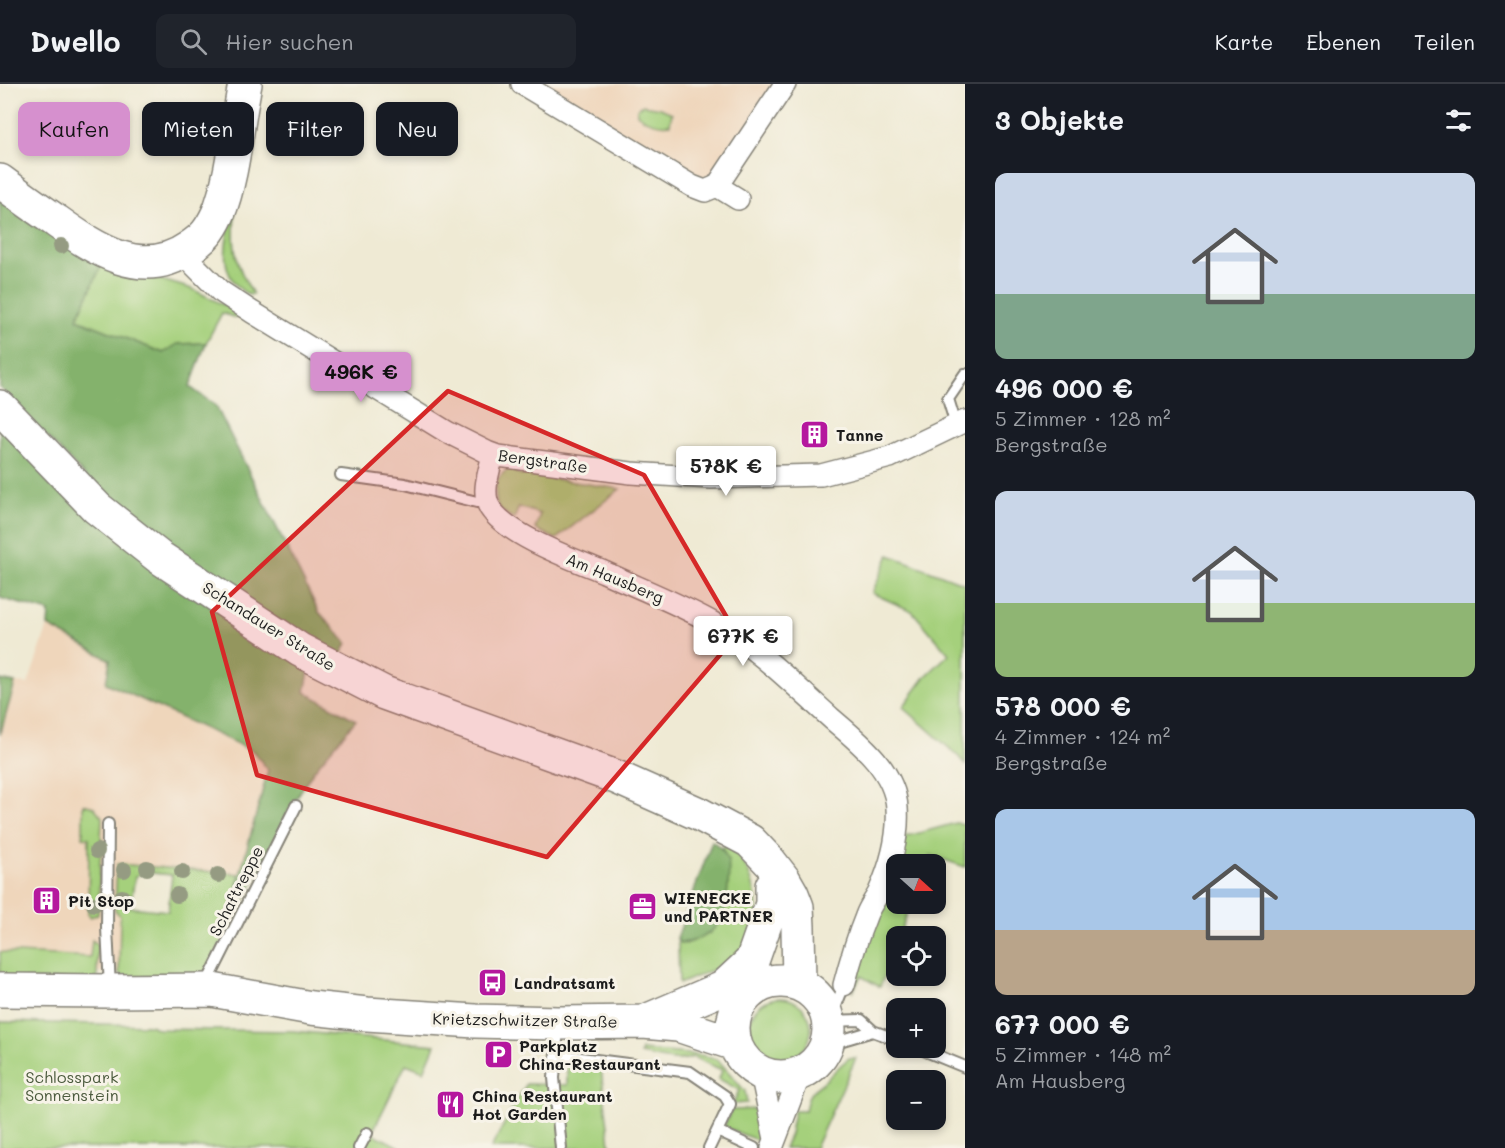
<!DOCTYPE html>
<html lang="de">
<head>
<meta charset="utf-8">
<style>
	:root { --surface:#171b24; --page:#20242c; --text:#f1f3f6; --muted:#9ea1a6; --line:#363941; --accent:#d690ce }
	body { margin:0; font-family:Mali,sans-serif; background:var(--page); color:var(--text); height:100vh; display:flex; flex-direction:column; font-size:22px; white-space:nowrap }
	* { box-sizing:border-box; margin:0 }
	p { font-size:20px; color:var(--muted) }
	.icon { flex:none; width:33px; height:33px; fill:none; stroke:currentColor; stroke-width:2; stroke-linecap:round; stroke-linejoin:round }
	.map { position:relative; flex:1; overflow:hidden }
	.side { display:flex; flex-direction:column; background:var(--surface); width:540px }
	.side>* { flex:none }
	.guide { position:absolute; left:18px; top:18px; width:570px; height:54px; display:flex; gap:12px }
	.needle { width:39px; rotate:111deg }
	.buttons { position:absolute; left:886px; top:770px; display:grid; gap:12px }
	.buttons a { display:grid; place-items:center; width:60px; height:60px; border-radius:12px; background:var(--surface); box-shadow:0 3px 9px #0003; font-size:30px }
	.price { position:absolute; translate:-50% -51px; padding:0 14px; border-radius:6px; background:#fff; color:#222; font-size:20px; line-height:39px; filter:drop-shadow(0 2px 3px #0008) }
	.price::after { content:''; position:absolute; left:50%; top:36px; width:18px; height:14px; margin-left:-9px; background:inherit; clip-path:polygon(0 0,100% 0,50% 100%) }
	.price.selected { background:var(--accent); color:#111 }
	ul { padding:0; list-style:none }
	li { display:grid; align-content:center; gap:12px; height:318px; padding:0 30px }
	li span { display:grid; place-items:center; height:186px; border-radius:12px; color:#555 }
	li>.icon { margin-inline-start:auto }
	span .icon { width:108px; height:108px; fill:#fffc; stroke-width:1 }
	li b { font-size:26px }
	h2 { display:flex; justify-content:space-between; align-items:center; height:72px; padding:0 30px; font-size:26px }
	.chip { padding:0 21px; border-radius:12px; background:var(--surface); box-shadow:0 3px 9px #0003; font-size:21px; line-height:54px }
	.chip.selected { background:var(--accent); color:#111 }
	header { display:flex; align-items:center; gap:36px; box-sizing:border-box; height:84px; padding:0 30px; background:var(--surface); border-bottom:2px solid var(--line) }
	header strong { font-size:28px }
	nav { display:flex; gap:33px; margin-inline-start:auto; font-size:21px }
	.search { width:420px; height:54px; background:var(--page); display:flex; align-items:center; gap:15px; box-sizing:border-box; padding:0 21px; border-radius:12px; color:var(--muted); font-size:22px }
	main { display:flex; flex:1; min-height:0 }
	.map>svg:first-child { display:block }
	.built { fill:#efd6bb }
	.green { fill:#a5d07c; stroke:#60764c; stroke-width:1.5; fill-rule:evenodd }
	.forest { fill:#84b26c; stroke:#506744; stroke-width:1.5 }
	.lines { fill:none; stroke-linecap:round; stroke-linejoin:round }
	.lane-casing { stroke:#868378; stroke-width:14 }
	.street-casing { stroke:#868378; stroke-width:24 }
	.primary-casing { stroke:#868378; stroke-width:36 }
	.lane { stroke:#fff; stroke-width:10 }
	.street { stroke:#fff; stroke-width:21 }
	.primary { stroke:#fff; stroke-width:33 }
	.tree { fill:#959b82 }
	.marked { fill:#d62828; fill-opacity:0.2; stroke:#d62828; stroke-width:4.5; stroke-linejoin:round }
	.labels { text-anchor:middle; stroke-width:6; stroke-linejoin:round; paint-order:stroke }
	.poi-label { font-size:16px; font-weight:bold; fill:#1c1c1c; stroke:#f7f3e8; text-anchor:start }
	.street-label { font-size:16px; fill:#1c1c1c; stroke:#f7f3e8 }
	.park-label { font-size:16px; fill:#4c5b3e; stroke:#f7f3e8 }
</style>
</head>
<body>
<header>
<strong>Dwello</strong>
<div class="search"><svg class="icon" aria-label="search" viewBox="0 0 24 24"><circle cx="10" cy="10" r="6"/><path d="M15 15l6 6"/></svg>Hier suchen</div>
<nav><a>Karte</a><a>Ebenen</a><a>Teilen</a></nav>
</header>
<main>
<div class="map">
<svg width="965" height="1064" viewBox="0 0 965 1064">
	<rect width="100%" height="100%" fill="#f7f3e8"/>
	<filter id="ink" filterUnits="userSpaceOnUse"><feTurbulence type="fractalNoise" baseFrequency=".0167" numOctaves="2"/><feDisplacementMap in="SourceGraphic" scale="12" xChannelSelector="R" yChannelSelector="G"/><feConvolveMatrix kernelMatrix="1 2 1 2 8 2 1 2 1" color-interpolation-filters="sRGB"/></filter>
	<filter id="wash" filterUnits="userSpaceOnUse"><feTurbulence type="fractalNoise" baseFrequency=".008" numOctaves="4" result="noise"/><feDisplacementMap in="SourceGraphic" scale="24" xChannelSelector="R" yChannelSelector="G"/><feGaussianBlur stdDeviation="1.35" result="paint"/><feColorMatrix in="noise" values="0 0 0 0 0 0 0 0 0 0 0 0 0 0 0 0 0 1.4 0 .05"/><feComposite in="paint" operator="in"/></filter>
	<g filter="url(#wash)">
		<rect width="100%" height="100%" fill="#efead4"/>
		<!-- built -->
		<path class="built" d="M541,0H778L714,92L706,96L699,95Z
			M48,542L110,576L107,600L253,667L268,686L240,790L117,780L120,832L119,889L97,888V860L92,857L90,873L0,868V651L15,599L28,600Z"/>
		<!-- green -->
		<path class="green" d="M643,21L660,24L672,29L670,40C659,42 645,37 637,30V25Z
			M233,129H235C232,163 235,181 253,210L249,211C217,193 224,159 233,129Z
			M102,180L129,190L162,196L192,205L240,229L236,234L222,229L206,259L177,260L163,269L77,235Z
			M516,382V389L620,405L556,455L535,445L540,430L519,423L514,435L498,425C493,405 493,390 516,382Z
			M889,471L965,500V681L959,673L903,623L926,592L949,570L912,527L872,509Z
			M83,720L94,723L102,733L98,830L90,833L88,829L89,754L83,753Z
			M956,739L965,740V783L930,771L926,780H899L904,753Z
			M727,759C753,782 765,824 750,856C744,870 729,884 719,896L712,886L679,900L678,858L686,860L710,849L722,835L728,777L722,764Z
			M117,780L240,790L232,820L239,827L203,893H123L119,889L120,832L115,826ZM142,788L172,791L168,827L130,823L135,793Z
			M897,785V819H911L899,852H897V857L880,903L861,892L853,908L863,860Z
			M92,856L97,860V897L0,895V868L90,873Z
			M749 945a31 31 0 1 1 62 0a31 31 0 1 1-62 0Z
			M0,938L151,941L158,945L293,947L435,961L424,987L406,980L372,1049L401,1064H0Z
			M641,966L701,971L718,976L745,1007L747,1019L733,1020L739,1006L719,995L722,986L693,973C678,980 656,973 640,970Z
			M849,974H856L815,1064H784L790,1050L794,1027H805C809,1005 812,1008 827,995C834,988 840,981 849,974Z
			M567,980L601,984L610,1060L613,1064H491L526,1000L567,1001Z
			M762,1025L759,1057L724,1043L731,1026Z"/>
		<!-- forest -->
		<path class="forest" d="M0,112L102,180L77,235L163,269L177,260L206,259L190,303L216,322L319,528L347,559L341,572L241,516L107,415L0,304Z
			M0,343L310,583L305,608L356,636L314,686L292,721L239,827L232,820L268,686L253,667L106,599L110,576L48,542L49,528L0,514Z
			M0,596L15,599L0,651Z
			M712,757C719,762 724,766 727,774C731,785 727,826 721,835C714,849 693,861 678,858L677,854Z"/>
	</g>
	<g filter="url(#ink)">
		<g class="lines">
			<defs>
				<path id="lane" d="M956,341L948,315L965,290
					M341,391L405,400L477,418L487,417
					M108,740L107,844L110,904
					M211,902L209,895L296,722
					M826,929L837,919L844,901
					M828,937L861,936L873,947L897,956
					M558,943L554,994L561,1064
					M826,961L873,947
					M916,963L965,983
					M557,971L690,988L725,1012L730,1020L709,1064
					M717,1047L754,1064
					M359,1064L367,1049"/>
				<path id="street" d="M522,0L692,102L705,107L717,102L785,0
					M717,102L738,115
					M182,169L220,207L252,228L447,348L487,368L498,372L631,389L711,394L821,391L890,373L965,337
					M493,371C489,388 481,409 490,424C508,452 573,475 604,488C641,505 680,520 715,540C758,564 795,602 832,635C858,657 895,686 897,724C899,753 891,781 879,808C875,816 869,823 866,832C857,854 850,878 844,901
					M761,989L775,1055
					M772,1064L801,988"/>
				<path id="primary" d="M0,97C19,111 37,124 56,137C95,165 142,197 189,164C204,154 210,147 218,130C233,94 237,39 245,0
					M0,323L97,424L159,473L300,566L384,609L616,693L699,730L750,757L770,778L784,796L792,810L797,823L798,843L799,900
					M733 945a48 48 0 1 1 96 0a48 48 0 1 1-96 0Z
					M0,906L110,907L212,906L311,924L367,930L475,937L558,939L643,938L678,941L735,960
					M646,937L723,904L752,877L772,820V802"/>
			</defs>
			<!-- lane casing -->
			<use href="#lane" class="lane-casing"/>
			<!-- street casing -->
			<use href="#street" class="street-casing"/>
			<!-- primary casing -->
			<use href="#primary" class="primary-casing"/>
			<!-- lane -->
			<use href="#lane" class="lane"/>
			<!-- street -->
			<use href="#street" class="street"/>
			<!-- primary -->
			<use href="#primary" class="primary"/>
		</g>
		<!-- trees -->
		<g class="tree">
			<circle cx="61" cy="162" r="8"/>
			<circle cx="97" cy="767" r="8"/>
			<circle cx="147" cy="784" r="8"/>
			<circle cx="124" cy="786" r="8"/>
			<circle cx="182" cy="788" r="8"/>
			<circle cx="218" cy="791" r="8"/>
			<circle cx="177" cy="811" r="8"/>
			<circle cx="122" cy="813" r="8"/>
			<circle cx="94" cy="820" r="8"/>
		</g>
	</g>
	<!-- marked area -->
	<path class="marked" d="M448,307L644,391L737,551L547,773L257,691L212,528Z"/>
	<!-- icons -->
	<defs>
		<symbol id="building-square" viewBox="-11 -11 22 22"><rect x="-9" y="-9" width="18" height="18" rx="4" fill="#b5179e" stroke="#f7f3e8"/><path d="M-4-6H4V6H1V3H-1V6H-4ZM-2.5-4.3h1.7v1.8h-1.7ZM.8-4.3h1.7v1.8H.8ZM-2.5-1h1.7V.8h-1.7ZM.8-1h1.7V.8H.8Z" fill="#fff"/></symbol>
		<symbol id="office-square" viewBox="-11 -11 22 22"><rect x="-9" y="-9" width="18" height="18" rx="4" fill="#b5179e" stroke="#f7f3e8"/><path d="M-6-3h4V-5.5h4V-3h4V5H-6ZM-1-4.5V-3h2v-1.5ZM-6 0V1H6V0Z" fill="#fff"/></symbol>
		<symbol id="bus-square" viewBox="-11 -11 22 22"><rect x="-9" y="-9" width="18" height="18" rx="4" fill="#b5179e" stroke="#f7f3e8"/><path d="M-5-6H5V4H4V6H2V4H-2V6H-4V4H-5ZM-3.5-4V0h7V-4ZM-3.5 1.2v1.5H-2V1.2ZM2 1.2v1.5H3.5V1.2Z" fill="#fff"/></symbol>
		<symbol id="parking-square" viewBox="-11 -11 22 22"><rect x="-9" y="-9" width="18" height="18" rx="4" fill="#b5179e" stroke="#f7f3e8"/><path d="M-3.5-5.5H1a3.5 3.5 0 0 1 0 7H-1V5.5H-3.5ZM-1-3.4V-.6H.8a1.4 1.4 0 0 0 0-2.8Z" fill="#fff"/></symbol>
		<symbol id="restaurant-square" viewBox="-11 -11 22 22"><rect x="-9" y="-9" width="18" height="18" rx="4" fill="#b5179e" stroke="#f7f3e8"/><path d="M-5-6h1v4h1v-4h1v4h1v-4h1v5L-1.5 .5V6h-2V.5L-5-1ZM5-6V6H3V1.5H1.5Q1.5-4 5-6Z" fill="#fff"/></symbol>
	</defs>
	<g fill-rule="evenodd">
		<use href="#building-square" x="798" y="334" width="33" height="33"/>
		<use href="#building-square" x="30" y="800" width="33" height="33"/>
		<use href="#office-square" x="626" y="806" width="33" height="33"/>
		<use href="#bus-square" x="476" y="882" width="33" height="33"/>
		<use href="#parking-square" x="482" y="954" width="33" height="33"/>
		<use href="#restaurant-square" x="434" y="1004" width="33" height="33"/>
	</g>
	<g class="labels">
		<!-- poi labels -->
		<g class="poi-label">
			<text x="836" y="357">Tanne</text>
			<text x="664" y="820">WIENECKE<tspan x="664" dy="18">und PARTNER</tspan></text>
			<text x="68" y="823">Pit Stop</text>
			<text x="514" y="905">Landratsamt</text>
			<text x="519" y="968">Parkplatz<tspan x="519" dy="18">China-Restaurant</tspan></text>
			<text x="472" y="1018">China Restaurant<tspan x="472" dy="18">Hot Garden</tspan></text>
		</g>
		<!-- street labels -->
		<g class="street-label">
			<text transform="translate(543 377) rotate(8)" y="6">Bergstraße</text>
			<text transform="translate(615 494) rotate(23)" y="6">Am Hausberg</text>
			<text transform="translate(269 542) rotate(32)" y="6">Schandauer Straße</text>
			<text transform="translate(236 807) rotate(-63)" y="6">Schaftreppe</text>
			<text transform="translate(525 936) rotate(1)" y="6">Krietzschwitzer Straße</text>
		</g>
		<!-- park labels -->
		<g class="park-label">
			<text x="72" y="999">Schlosspark<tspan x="72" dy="18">Sonnenstein</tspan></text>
		</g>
	</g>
</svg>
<div class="buttons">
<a><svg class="needle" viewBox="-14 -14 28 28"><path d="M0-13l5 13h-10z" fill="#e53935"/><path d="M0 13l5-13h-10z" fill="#9ea1a6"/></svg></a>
<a><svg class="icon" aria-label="locate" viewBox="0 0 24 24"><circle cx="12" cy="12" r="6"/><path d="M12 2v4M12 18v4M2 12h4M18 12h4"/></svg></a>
<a>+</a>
<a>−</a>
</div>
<b class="price selected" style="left:361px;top:319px">496K €</b>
<b class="price" style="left:726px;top:413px">578K €</b>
<b class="price" style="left:743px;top:583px">677K €</b>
<div class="guide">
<a class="chip selected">Kaufen</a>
<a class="chip">Mieten</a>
<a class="chip">Filter</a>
<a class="chip">Neu</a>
</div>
</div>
<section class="side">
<h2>3 Objekte<svg class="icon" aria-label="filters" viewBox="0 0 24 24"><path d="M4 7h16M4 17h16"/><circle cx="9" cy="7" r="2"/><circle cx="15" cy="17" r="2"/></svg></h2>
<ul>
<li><span style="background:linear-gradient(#c9d6e8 65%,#7fa58c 0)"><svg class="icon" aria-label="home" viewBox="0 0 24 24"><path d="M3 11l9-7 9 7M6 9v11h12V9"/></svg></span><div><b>496 000 €</b><p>5 Zimmer · 128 m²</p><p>Bergstraße</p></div></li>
<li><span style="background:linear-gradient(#c9d6e8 60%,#8fb573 0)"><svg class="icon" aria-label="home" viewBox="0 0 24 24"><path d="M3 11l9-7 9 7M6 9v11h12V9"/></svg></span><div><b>578 000 €</b><p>4 Zimmer · 124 m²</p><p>Bergstraße</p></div></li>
<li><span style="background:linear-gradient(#a9c7e8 65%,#b9a48a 0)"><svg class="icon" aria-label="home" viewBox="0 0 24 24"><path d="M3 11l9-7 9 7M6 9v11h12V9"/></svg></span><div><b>677 000 €</b><p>5 Zimmer · 148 m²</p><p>Am Hausberg</p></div></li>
</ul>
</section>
</main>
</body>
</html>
